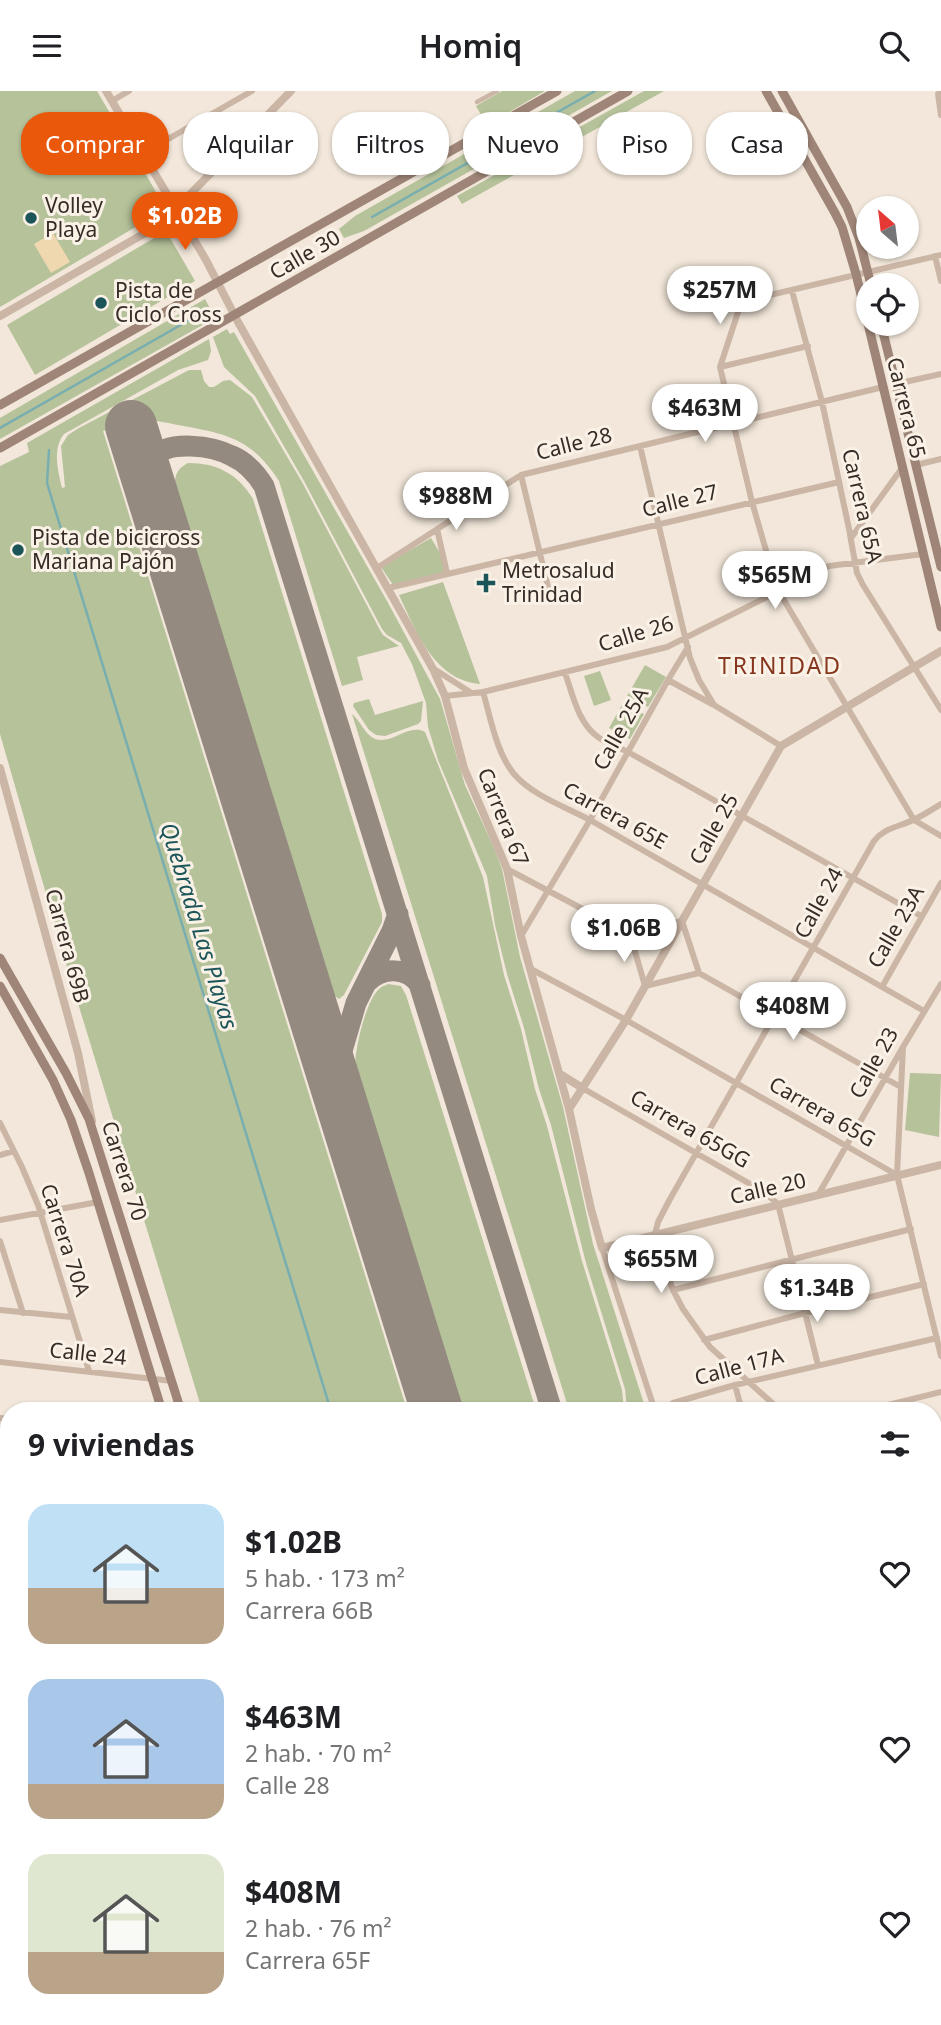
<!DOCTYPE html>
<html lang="es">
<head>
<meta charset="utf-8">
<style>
	:root { --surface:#fff; --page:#f6f6f6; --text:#202124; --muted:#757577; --accent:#ea580c }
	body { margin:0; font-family:"Noto Sans",sans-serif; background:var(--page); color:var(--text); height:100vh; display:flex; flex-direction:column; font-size:26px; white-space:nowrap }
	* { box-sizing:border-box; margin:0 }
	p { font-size:23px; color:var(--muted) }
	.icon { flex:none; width:38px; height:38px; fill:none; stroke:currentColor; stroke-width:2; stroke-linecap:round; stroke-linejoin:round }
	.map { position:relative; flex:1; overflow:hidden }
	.panel { position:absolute; left:0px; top:1311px; width:942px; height:625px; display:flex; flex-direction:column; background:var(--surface); border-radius:28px 28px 0 0; box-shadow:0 2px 5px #0004 }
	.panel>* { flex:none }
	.guide { position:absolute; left:21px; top:21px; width:900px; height:63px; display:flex; gap:14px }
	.needle { width:46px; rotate:332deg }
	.controls { position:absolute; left:856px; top:105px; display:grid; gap:14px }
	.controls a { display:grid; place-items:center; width:63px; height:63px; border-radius:50%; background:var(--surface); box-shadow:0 2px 5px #0004; font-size:35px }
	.price { position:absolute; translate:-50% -60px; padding:0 16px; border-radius:24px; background:#fff; color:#222; font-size:23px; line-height:46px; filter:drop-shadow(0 2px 4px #0008) }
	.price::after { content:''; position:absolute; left:50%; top:42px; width:21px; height:16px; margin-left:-10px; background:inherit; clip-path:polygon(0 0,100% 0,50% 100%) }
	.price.on { background:var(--accent); color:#fff }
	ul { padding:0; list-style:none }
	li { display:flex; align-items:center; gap:21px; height:175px; padding:0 28px }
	li span { display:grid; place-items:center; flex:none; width:196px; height:140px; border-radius:21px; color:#555 }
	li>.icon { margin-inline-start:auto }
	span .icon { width:84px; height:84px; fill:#fffc; stroke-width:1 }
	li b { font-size:30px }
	h2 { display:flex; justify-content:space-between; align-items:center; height:84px; padding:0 28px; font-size:30px }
	.chip { padding:0 24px; border-radius:28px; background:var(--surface); box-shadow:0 2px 5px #0004; font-size:24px; line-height:63px }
	.chip.on { background:var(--accent); color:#fff }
	header { display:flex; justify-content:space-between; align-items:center; height:91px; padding:0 28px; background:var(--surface); font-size:32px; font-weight:600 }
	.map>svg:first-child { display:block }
	.green { fill:#b5c29a }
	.sand { fill:#efd8b0 }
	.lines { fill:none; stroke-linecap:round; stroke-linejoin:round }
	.stream { stroke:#79aeb0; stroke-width:2.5 }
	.taxiway { stroke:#948a80; stroke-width:21 }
	.runway { stroke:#948a80; stroke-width:52 }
	.pedestrian { stroke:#cbb6a6; stroke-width:4.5 }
	.minor { stroke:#cbb6a6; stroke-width:6 }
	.tertiary { stroke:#cbb6a6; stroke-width:8 }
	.secondary { stroke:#9e8577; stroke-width:9 }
	.poi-dot { fill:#1c5559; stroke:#faf1e7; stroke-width:2.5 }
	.labels { text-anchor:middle; stroke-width:6; stroke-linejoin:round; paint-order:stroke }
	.poi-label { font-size:21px; fill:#362c27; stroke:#faf1e7; text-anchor:start }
	.street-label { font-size:21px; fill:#362c27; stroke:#faf1e7 }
	.neighbourhood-label { font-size:23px; letter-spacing:2px; fill:#87361e; stroke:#faf1e7 }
	.water-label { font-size:23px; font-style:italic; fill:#1c5559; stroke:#faf1e7 }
</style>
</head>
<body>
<header><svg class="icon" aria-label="menu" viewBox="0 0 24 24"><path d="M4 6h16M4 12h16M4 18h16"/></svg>Homiq<svg class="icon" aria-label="search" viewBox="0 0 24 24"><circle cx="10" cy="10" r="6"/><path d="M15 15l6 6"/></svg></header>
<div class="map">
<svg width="941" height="1934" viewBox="0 0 941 1934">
	<rect width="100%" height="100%" fill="#f2e7da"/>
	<!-- green -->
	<path class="green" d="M0,0H97L166,118L0,216Z
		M502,0H545L487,34L476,15Z
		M575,0H612L364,140L344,147L339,138L355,125Z
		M644,0H664L462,113L457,105Z
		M166,140L195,190L35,284L7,234Z
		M205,208L215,227L0,348V327Z
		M227,238L230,243L234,241L387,510L440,608L465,694L494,757L502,778L520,866L563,1016L593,1153L646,1319H627L625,1298L586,1172L551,1034L539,998L524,937L507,883L495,834L487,785L438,669L428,636L426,612L412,573L401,552L387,544L382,538L304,390L255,305L224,276L213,246Z
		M209,248L211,260L208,269L178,279L64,343C52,358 58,380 62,397L65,396L61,355L68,344L79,337L189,279H201L204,290L209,296H214L223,290L230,289L252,306L302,391L380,539L383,544L399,555L357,566L363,589L342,595L279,390C251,347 227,343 178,334C166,332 152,328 140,329C128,331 115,336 103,340L407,1319H202L70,886L0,643V375L29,361L27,352Z
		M188,372C217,372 238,383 253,408L382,823V831L344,904L339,908L332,903L175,404C174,389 174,379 188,372Z
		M431,447L440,462L445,481L393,494L381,476Z
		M443,491L480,593C434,589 416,540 399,504Z
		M645,574L666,586L648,616L627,605Z
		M600,580L611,609L594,615L584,585Z
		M369,608L375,624L423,610L421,630L418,633L385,645L376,644L369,639L353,615L354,612Z
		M623,612L644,623L630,648L609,637Z
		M352,623C360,629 365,644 375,648C393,654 408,632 425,641L483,786L504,884L521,938L535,998L547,1035L582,1170L622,1299L624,1319H569Z
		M388,893L401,895L406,904L536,1319H463L355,975C355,957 366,911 378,899C382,895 384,895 388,893Z
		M910,982L941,983L939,1046L905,1039Z
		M9,1459V1518L0,1520V1460Z
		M184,1927H229L231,1934H186Z
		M387,1927H596L599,1934H389Z"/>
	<!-- sand -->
	<path class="sand" d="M53,142L70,171L51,182L34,153Z"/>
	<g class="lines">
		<!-- stream -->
		<path class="stream" d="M372,126L595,0
			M0,337L200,223
			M49,359L47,392L331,1320"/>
		<!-- taxiway -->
		<path class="taxiway" d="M148,389C148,381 148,374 153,367C168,348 213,355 232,365C246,371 256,382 264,395L552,1320
			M366,892C382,876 406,875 420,894
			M334,987L356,912L392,840L398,823
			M933,1730L941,1728
			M672,1927L682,1934
			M741,1927L744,1934
			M806,1927L809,1934"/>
		<!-- runway -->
		<path class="runway" d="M131,335L437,1320
			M626,1927L628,1934"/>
		<!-- pedestrian -->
		<path class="pedestrian" d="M477,11L497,0"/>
		<!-- minor -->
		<path class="minor" d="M941,1L938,3L941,24
			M112,10L129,0
			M142,63L252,0
			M941,164L744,210L740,215L720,276L752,411L774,487L778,499L914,729L941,745
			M935,165L941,190
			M792,200L822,311L840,395
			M720,276L808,255
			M896,293L941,283
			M640,355L690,567L699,589L714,614L781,655
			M916,374L941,368
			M521,384L549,500
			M437,438L447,482
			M850,444L857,482L863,494L941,619
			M377,477L521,384L883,296
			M388,497L839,391L851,447L902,377
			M434,578L470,601
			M565,582C573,604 578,632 598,646C607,653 618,656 628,661L921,825
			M668,589L712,613
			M483,601C491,628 496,661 514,683C533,705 566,716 590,729L924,920
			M445,605L483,601L667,556L829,475L923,463
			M507,778L630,843L682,830L699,882L899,995
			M630,843L645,895L699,882
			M521,845L590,729L668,589L688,556
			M529,877L626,929L897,1084
			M882,896L941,792
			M903,956L897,1084L941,1265
			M584,998L764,1101L778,1113L818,1274
			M0,1032L22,1076L38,1114L89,1280
			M0,1064L14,1060
			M818,1104L903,956L941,893
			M0,1129L98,1111
			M0,1150L23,1222
			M602,1157L655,1320
			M673,1199L911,1138
			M0,1219L71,1226
			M704,1249L805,1222L924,1193
			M0,1271L172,1290
			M735,1294L742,1320
			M673,1312L735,1294L937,1247
			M781,1320L710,1256L683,1218L673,1199L661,1164L655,1143L658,1131L670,1108L874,750C885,736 900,736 915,728C924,724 933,718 941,713
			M864,1320L941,1301
			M0,1327L9,1328
			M933,1366L941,1399
			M0,1368L9,1369
			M933,1415L941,1405
			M0,1521L9,1518
			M0,1568L9,1565
			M0,1631L9,1628
			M0,1694L9,1691
			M0,1707L9,1735
			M933,1887L941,1878
			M66,1927L69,1934
			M170,1927L173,1934
			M239,1927L241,1934
			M918,1927V1934"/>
		<!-- tertiary -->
		<path class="tertiary" d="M106,0L206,169L238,231L433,578L445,605L464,677L507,778L521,845L569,1018L591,1118L602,1157L941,1074
			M0,225L154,137L165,129L291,0
			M0,677L78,962L92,1030
			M560,983L584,998
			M569,1018L626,929L781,655L941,560
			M0,1883L9,1880"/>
		<!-- secondary -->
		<path class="secondary" d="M766,0L835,122L842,136L856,183L941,536
			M782,0L847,116L859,147L871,194
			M881,233L941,476
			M0,314L557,0
			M0,357L628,0
			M0,867L66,982L89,1028L181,1320
			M0,895L53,989L71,1029L89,1082L162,1320
			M354,1927L356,1934
			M371,1927L374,1934"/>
	</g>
	<!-- markers -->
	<g class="poi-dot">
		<circle cx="31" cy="127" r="7"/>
		<circle cx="101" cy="212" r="7"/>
		<circle cx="18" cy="459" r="7"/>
		<path d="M482.5 481.5h7v7h7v7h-7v7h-7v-7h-7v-7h7z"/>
	</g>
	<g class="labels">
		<!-- poi labels -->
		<g class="poi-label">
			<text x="45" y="122">Volley<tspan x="45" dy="24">Playa</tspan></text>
			<text x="115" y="207">Pista de<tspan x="115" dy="24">Ciclo Cross</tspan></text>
			<text x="32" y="454">Pista de bicicross<tspan x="32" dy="24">Mariana Pajón</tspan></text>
			<text x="502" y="487">Metrosalud<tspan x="502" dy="24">Trinidad</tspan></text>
		</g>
		<!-- street labels -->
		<g class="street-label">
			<text transform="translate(305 164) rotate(-30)" y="7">Calle 30</text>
			<text transform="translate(906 317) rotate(76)" y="7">Carrera 65</text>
			<text transform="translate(574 353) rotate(-14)" y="7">Calle 28</text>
			<text transform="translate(680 410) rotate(-14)" y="7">Calle 27</text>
			<text transform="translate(862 415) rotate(77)" y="7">Carrera 65A</text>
			<text transform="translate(636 543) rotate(-17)" y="7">Calle 26</text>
			<text transform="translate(621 638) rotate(-61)" y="7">Calle 25A</text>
			<text transform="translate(615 725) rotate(29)" y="7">Carrera 65E</text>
			<text transform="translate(503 726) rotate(68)" y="7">Carrera 67</text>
			<text transform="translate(714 738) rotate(-61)" y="7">Calle 25</text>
			<text transform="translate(819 812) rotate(-61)" y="7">Calle 24</text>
			<text transform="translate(896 836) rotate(-60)" y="7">Calle 23A</text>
			<text transform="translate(67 855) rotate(75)" y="7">Carrera 69B</text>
			<text transform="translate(874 972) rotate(-61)" y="7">Calle 23</text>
			<text transform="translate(822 1021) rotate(30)" y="7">Carrera 65G</text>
			<text transform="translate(690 1038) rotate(30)" y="7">Carrera 65GG</text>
			<text transform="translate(124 1080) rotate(72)" y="7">Carrera 70</text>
			<text transform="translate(768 1098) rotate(-13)" y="7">Calle 20</text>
			<text transform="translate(65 1149) rotate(72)" y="7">Carrera 70A</text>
			<text transform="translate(88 1263) rotate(6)" y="7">Calle 24</text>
			<text transform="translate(739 1276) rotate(-15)" y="7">Calle 17A</text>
		</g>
		<!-- neighbourhood labels -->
		<g class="neighbourhood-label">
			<text x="780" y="583">TRINIDAD</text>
		</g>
		<!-- water labels -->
		<g class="water-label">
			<text transform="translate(199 835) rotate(73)" y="8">Quebrada Las Playas</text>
		</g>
	</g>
</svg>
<div class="controls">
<a><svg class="needle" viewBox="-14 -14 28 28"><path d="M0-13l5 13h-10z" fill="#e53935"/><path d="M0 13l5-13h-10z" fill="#757577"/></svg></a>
<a><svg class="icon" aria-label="locate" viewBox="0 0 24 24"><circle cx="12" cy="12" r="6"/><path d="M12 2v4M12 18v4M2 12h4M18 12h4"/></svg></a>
</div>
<b class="price on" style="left:185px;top:161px">$1.02B</b>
<b class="price" style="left:720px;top:235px">$257M</b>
<b class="price" style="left:705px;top:353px">$463M</b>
<b class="price" style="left:456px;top:441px">$988M</b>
<b class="price" style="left:775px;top:520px">$565M</b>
<b class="price" style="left:624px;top:873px">$1.06B</b>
<b class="price" style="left:793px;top:951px">$408M</b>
<b class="price" style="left:661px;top:1204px">$655M</b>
<b class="price" style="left:817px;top:1233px">$1.34B</b>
<div class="guide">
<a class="chip on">Comprar</a>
<a class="chip">Alquilar</a>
<a class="chip">Filtros</a>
<a class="chip">Nuevo</a>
<a class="chip">Piso</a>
<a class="chip">Casa</a>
</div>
<section class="panel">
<h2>9 viviendas<svg class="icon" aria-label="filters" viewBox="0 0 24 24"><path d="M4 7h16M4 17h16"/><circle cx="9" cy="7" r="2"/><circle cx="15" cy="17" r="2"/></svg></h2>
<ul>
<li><span style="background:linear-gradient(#bfe0f5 60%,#b9a48a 0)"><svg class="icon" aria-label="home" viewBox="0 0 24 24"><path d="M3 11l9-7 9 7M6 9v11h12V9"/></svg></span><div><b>$1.02B</b><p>5 hab. · 173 m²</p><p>Carrera 66B</p></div><svg class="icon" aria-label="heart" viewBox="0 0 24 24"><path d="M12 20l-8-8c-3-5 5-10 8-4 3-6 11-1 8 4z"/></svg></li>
<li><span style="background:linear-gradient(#a9c7e8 75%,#b9a48a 0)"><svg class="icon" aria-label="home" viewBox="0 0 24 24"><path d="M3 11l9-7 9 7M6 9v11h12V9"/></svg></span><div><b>$463M</b><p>2 hab. · 70 m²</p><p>Calle 28</p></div><svg class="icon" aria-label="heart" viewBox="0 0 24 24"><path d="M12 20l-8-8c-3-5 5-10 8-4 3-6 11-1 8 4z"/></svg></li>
<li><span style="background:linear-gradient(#dfe7d0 70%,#b9a48a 0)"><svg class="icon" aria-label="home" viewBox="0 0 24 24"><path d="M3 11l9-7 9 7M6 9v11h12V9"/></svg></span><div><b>$408M</b><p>2 hab. · 76 m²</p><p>Carrera 65F</p></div><svg class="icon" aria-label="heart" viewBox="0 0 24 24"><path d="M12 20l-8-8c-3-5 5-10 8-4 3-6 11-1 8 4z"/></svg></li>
</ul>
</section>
</div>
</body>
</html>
